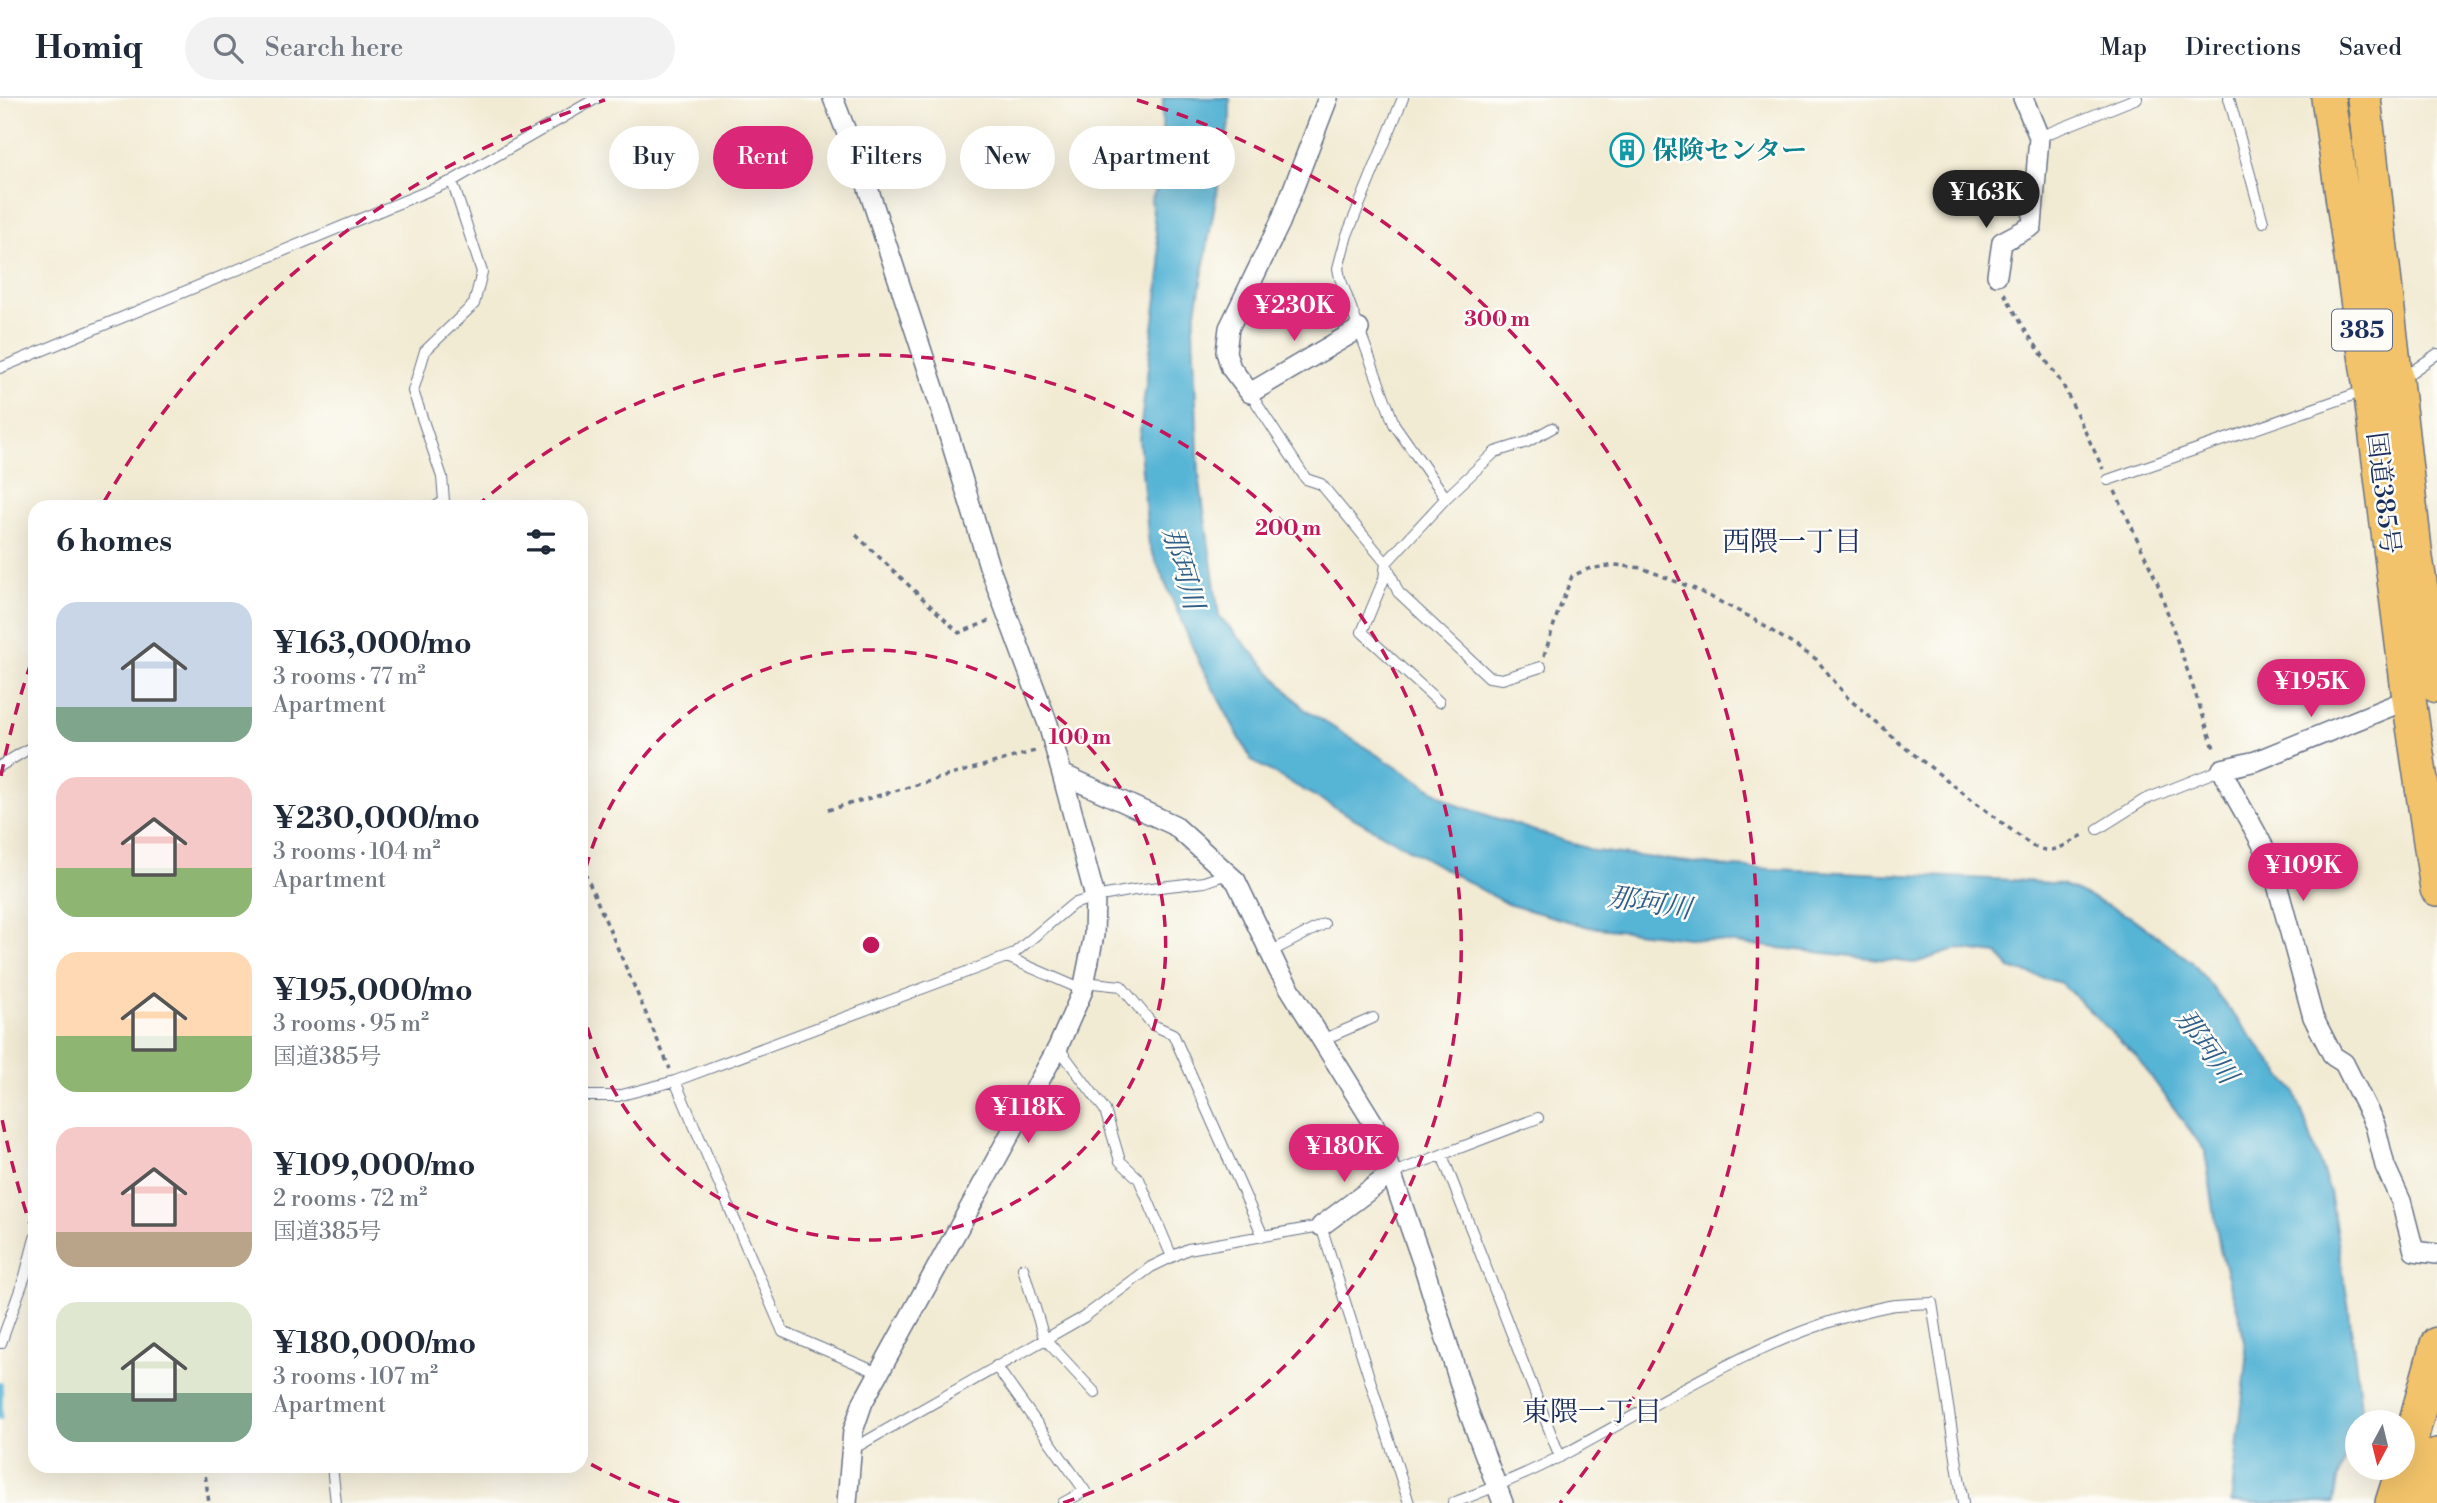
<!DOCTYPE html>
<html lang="en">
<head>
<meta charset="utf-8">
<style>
	:root { --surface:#fff; --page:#f2f2f3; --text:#1f2937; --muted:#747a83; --line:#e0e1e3; --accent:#db2777 }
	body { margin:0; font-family:"Libre Bodoni","Noto Serif JP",serif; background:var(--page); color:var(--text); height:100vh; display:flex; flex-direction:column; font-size:26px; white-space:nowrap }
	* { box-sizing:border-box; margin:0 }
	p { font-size:23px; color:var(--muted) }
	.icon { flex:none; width:38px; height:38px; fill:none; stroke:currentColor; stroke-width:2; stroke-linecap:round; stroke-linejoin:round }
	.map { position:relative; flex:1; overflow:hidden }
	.sheet { position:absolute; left:28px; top:402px; width:560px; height:973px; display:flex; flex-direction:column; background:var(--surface); border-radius:21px; box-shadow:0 7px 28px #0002 }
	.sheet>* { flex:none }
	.banner { position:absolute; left:609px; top:28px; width:665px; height:63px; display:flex; gap:14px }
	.needle { width:46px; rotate:187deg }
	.tools { position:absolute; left:2345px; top:1312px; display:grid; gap:14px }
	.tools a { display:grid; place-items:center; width:70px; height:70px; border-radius:50%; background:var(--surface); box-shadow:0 7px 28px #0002; font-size:35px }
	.price { position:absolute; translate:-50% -60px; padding:0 16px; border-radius:24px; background:var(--accent); color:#fff; font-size:23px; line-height:46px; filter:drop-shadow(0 2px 4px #0008) }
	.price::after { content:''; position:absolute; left:50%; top:42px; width:21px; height:16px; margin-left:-10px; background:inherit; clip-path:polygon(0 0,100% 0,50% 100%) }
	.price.selected { background:#222; color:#fff }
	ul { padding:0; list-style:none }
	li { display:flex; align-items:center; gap:21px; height:175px; padding:0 28px }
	li span { display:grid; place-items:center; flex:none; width:196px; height:140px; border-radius:21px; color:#555 }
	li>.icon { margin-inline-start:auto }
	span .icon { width:84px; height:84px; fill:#fffc; stroke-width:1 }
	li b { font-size:30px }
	h2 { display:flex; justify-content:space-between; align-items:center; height:84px; padding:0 28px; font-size:30px }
	.tag { padding:0 24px; border-radius:32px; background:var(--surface); box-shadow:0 7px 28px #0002; font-size:24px; line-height:63px }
	.tag.selected { background:var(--accent); color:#fff }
	header { display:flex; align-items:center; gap:42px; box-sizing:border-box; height:98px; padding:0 35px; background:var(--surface); border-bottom:2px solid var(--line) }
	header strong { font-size:33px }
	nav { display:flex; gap:38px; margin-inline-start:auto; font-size:24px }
	.search { width:490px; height:63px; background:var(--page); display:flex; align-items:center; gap:18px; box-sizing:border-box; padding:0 24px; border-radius:38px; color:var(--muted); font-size:26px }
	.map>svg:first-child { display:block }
	.water { fill:#56b4d5; stroke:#38729a; stroke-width:2 }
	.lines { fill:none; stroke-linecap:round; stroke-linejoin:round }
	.stream { stroke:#56b4d5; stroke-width:6 }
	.service-casing { stroke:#667187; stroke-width:12 }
	.minor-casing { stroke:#667187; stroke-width:22 }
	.trunk-casing { stroke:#667187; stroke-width:36 }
	.path { stroke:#667187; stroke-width:3.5; stroke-dasharray:5 5; stroke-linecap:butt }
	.service { stroke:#fff; stroke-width:10 }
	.minor { stroke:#fff; stroke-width:19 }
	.trunk { stroke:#f2c36a; stroke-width:33 }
	.ring { fill:none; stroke:#c2185b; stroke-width:3.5; stroke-dasharray:12 9 }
	.labels { text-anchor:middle; stroke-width:5; stroke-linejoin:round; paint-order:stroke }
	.shield { fill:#fdfcf7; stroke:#5f6c8c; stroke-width:2 }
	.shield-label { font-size:24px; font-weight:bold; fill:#1b2f5e }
	.culture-label { font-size:26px; font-weight:bold; fill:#0d838f; stroke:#fdfcf7; text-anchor:start }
	.street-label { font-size:26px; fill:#1b2f5e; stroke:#fdfcf7 }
	.neighbourhood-label { font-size:28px; fill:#1b2f5e; stroke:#fdfcf7 }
	.water-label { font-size:28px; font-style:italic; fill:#305e88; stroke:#fdfcf7 }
	.centre { fill:#c2185b; stroke:#fdfcf7; stroke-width:3.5 }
	.ring-label { font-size:21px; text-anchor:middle; font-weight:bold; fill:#c2185b; stroke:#fdfcf7; stroke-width:5; stroke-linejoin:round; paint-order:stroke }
</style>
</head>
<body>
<header>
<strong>Homiq</strong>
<div class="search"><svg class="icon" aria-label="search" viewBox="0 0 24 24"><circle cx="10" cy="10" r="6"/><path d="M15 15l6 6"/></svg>Search here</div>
<nav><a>Map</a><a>Directions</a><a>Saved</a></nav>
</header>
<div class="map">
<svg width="2437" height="1405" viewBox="0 0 2437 1405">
	<rect width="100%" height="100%" fill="#fdfcf7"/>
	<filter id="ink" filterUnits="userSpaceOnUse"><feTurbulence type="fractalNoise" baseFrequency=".0143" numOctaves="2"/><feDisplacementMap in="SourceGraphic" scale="14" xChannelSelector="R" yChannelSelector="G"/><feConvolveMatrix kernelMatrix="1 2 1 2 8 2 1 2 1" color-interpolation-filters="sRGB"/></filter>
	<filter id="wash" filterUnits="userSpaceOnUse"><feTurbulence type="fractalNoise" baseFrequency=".00686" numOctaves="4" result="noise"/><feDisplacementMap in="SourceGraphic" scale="28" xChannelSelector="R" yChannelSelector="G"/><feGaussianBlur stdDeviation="1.57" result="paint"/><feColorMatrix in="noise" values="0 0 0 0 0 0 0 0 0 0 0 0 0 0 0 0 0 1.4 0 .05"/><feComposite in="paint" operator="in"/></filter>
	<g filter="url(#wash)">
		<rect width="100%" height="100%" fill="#f2ebd4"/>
		<!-- water -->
		<path class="water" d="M1163,0H1230V20L1193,230L1199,378L1219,518L1304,611L1457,707L1595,753L1730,769L2012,782L2062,786L2131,819L2192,864L2295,994L2330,1094L2348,1205L2361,1309L2338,1382L2334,1405H2231L2247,1262L2241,1225L2220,1152L2205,1053L2136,958L2061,885L2010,870L1997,856L1958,851L1915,865L1589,829L1507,806L1252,663L1199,564L1149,447L1139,341L1161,168L1151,102L1161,81Z"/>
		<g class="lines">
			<!-- stream -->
			<path class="stream" d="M0,1287V1319"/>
		</g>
	</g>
	<g filter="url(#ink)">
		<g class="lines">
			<defs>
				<path id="service" d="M1403,0L1347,137L1338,170L1340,180L1394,326L1446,400L1386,465L1398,494L1489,579L1502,581L1541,569
					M2229,0L2263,124
					M2039,39L2137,0
					M0,270L452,83L597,0
					M2403,280L2437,256
					M1250,295L1306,381L1321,386L1386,465L1384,481L1362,534L1439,604
					M2108,382L2367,292
					M1446,400L1495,354L1527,344L1552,330
					M434,410L444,403L442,379L413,293L425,253L474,206L482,174L452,83
					M0,668L35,647
					M2098,731L2144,702L2222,671
					M1270,854L1324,826
					M1007,859L1083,892
					M1084,884L1121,888L1153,927L1173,936L1263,1138
					M1322,942L1373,920
					M1058,949L1105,1012L1120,1063L1139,1081L1172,1159
					M675,983L783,1234L879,1275
					M581,998H618L675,983L1012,857L1073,806L1095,799L1134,792L1204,784L1227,776
					M1442,1057L1560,1359
					M1391,1076L1538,1020
					M1023,1170L1044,1240L1095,1295
					M1,1245L25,1178L35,1140
					M996,1268L1085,1393L1063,1405
					M851,1352L1084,1219L1151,1169L1188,1151L1321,1128L1409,1405
					M332,1368L336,1405
					M1453,1405C1490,1391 1526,1377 1561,1358C1667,1302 1769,1232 1889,1208C1903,1206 1918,1206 1932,1205L1963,1405"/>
				<path id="minor" d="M833,0L866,84L939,305L989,468L1048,626L1062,676L1174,727L1236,783L1279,873L1374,1026L1423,1166L1468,1312L1503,1405
					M1328,0L1280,125L1229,230L1226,254L1231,270L1250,295L1359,231
					M1997,177L2002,144L2032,128L2039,39L2023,0
					M2409,601L2256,663L2222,671C2236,705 2259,734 2272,768L2313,919L2333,958L2344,965L2375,1027L2385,1068L2401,1103L2414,1153L2437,1156
					M1321,1128L1391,1076
					M847,1405L853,1333L863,1304L1058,949L1083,892L1094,837L1095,799L1062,676"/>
				<path id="trunk" d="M2328,0L2370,291L2409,601L2437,791
					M2364,0L2416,460L2437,588
					M2403,1370L2437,1246
					M2392,1405L2403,1370
					M2422,1405L2437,1357"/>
			</defs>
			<!-- service casing -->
			<use href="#service" class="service-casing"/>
			<!-- minor casing -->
			<use href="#minor" class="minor-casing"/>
			<!-- trunk casing -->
			<use href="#trunk" class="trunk-casing"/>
			<!-- path -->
			<path class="path" d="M2004,195L2025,232L2063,287L2103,371
				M2115,393L2157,484L2215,653
				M856,437L959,535L989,523
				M1544,558L1557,517L1572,478L1588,471L1615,467L1642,470L1695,491L1750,519L1816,561L1848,600L1903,648L2032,748C2056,759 2065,745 2086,736
				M828,712L1035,653
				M581,766L670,971
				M204,1368L209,1405"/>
			<!-- service -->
			<use href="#service" class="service"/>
			<!-- minor -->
			<use href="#minor" class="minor"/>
			<!-- trunk -->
			<use href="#trunk" class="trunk"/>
		</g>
	</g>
	<!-- distance rings -->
	<g class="ring">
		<path d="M581 791A295 295 0 1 1 581 903"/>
		<path d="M679 1405A590 590 0 0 1 585 1363M476 409A590 590 0 1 1 1063 1405"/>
		<path d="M33 1135A886 886 0 0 1 1 1016M1 678A886 886 0 0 1 33 559M104 404A886 886 0 0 1 605 2M1137 2A886 886 0 0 1 1560 1405"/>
	</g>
	<!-- icons -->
	<defs>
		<symbol id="building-ring" viewBox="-11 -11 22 22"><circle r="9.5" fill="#fdfcf7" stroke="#0f9aa8" stroke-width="1.5"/><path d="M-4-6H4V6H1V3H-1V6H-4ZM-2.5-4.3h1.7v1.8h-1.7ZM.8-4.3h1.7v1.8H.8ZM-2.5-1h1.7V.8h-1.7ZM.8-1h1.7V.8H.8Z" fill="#0f9aa8"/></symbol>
	</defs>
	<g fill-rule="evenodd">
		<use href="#building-ring" x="1608" y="33" width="38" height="38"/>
	</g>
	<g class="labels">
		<!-- shield labels -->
		<rect class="shield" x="2332" y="211.5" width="60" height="41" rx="5"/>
		<g class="shield-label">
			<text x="2362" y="240">385</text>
		</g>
		<!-- culture labels -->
		<g class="culture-label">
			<text x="1652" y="61">保険センター</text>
		</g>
		<!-- street labels -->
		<g class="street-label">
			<text transform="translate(2384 395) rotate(83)" y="9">国道385号</text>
		</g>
		<!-- neighbourhood labels -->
		<g class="neighbourhood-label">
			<text x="1792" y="453">西隈一丁目</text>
			<text x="1592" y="1323">東隈一丁目</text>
		</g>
		<!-- water labels -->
		<g class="water-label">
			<text transform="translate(1184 470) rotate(74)" y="10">那珂川</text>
			<text transform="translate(1650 804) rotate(9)" y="10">那珂川</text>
			<text transform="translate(2207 948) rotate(54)" y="10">那珂川</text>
		</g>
	</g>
	<circle cx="871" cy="847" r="10" class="centre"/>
	<g class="ring-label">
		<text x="1497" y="228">300 m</text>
		<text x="1288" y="437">200 m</text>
		<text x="1080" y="646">100 m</text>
	</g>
</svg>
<div class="tools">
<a><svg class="needle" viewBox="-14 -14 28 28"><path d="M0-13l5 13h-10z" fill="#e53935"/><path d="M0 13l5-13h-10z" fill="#747a83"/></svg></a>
</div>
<b class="price selected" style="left:1986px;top:132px">¥163K</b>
<b class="price" style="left:1294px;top:245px">¥230K</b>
<b class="price" style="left:2311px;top:621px">¥195K</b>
<b class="price" style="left:2303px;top:805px">¥109K</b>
<b class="price" style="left:1028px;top:1047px">¥118K</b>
<b class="price" style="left:1344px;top:1086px">¥180K</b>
<div class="banner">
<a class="tag">Buy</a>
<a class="tag selected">Rent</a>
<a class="tag">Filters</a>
<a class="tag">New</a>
<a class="tag">Apartment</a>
</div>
<section class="sheet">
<h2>6 homes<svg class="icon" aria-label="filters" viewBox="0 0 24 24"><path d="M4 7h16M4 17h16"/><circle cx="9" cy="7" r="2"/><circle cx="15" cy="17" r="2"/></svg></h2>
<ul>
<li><span style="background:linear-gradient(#c9d6e8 75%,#7fa58c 0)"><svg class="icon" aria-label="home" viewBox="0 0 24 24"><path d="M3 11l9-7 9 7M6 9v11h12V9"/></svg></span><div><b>¥163,000/mo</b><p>3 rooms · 77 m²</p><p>Apartment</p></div></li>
<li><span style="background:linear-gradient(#f6c9c9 65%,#8fb573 0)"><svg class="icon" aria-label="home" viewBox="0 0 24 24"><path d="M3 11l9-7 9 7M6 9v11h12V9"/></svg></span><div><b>¥230,000/mo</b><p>3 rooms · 104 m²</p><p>Apartment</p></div></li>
<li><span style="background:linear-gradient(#ffd9b3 60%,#8fb573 0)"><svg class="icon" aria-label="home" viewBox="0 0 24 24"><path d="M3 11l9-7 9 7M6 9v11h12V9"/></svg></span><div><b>¥195,000/mo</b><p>3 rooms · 95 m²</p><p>国道385号</p></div></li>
<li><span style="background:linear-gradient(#f6c9c9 75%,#b9a48a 0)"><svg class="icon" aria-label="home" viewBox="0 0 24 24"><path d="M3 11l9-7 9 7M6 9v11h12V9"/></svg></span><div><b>¥109,000/mo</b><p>2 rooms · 72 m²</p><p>国道385号</p></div></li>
<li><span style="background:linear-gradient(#dfe7d0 65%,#7fa58c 0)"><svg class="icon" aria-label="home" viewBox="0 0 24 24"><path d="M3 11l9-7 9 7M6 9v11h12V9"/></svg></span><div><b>¥180,000/mo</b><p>3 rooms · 107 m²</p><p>Apartment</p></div></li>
</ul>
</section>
</div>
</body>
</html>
